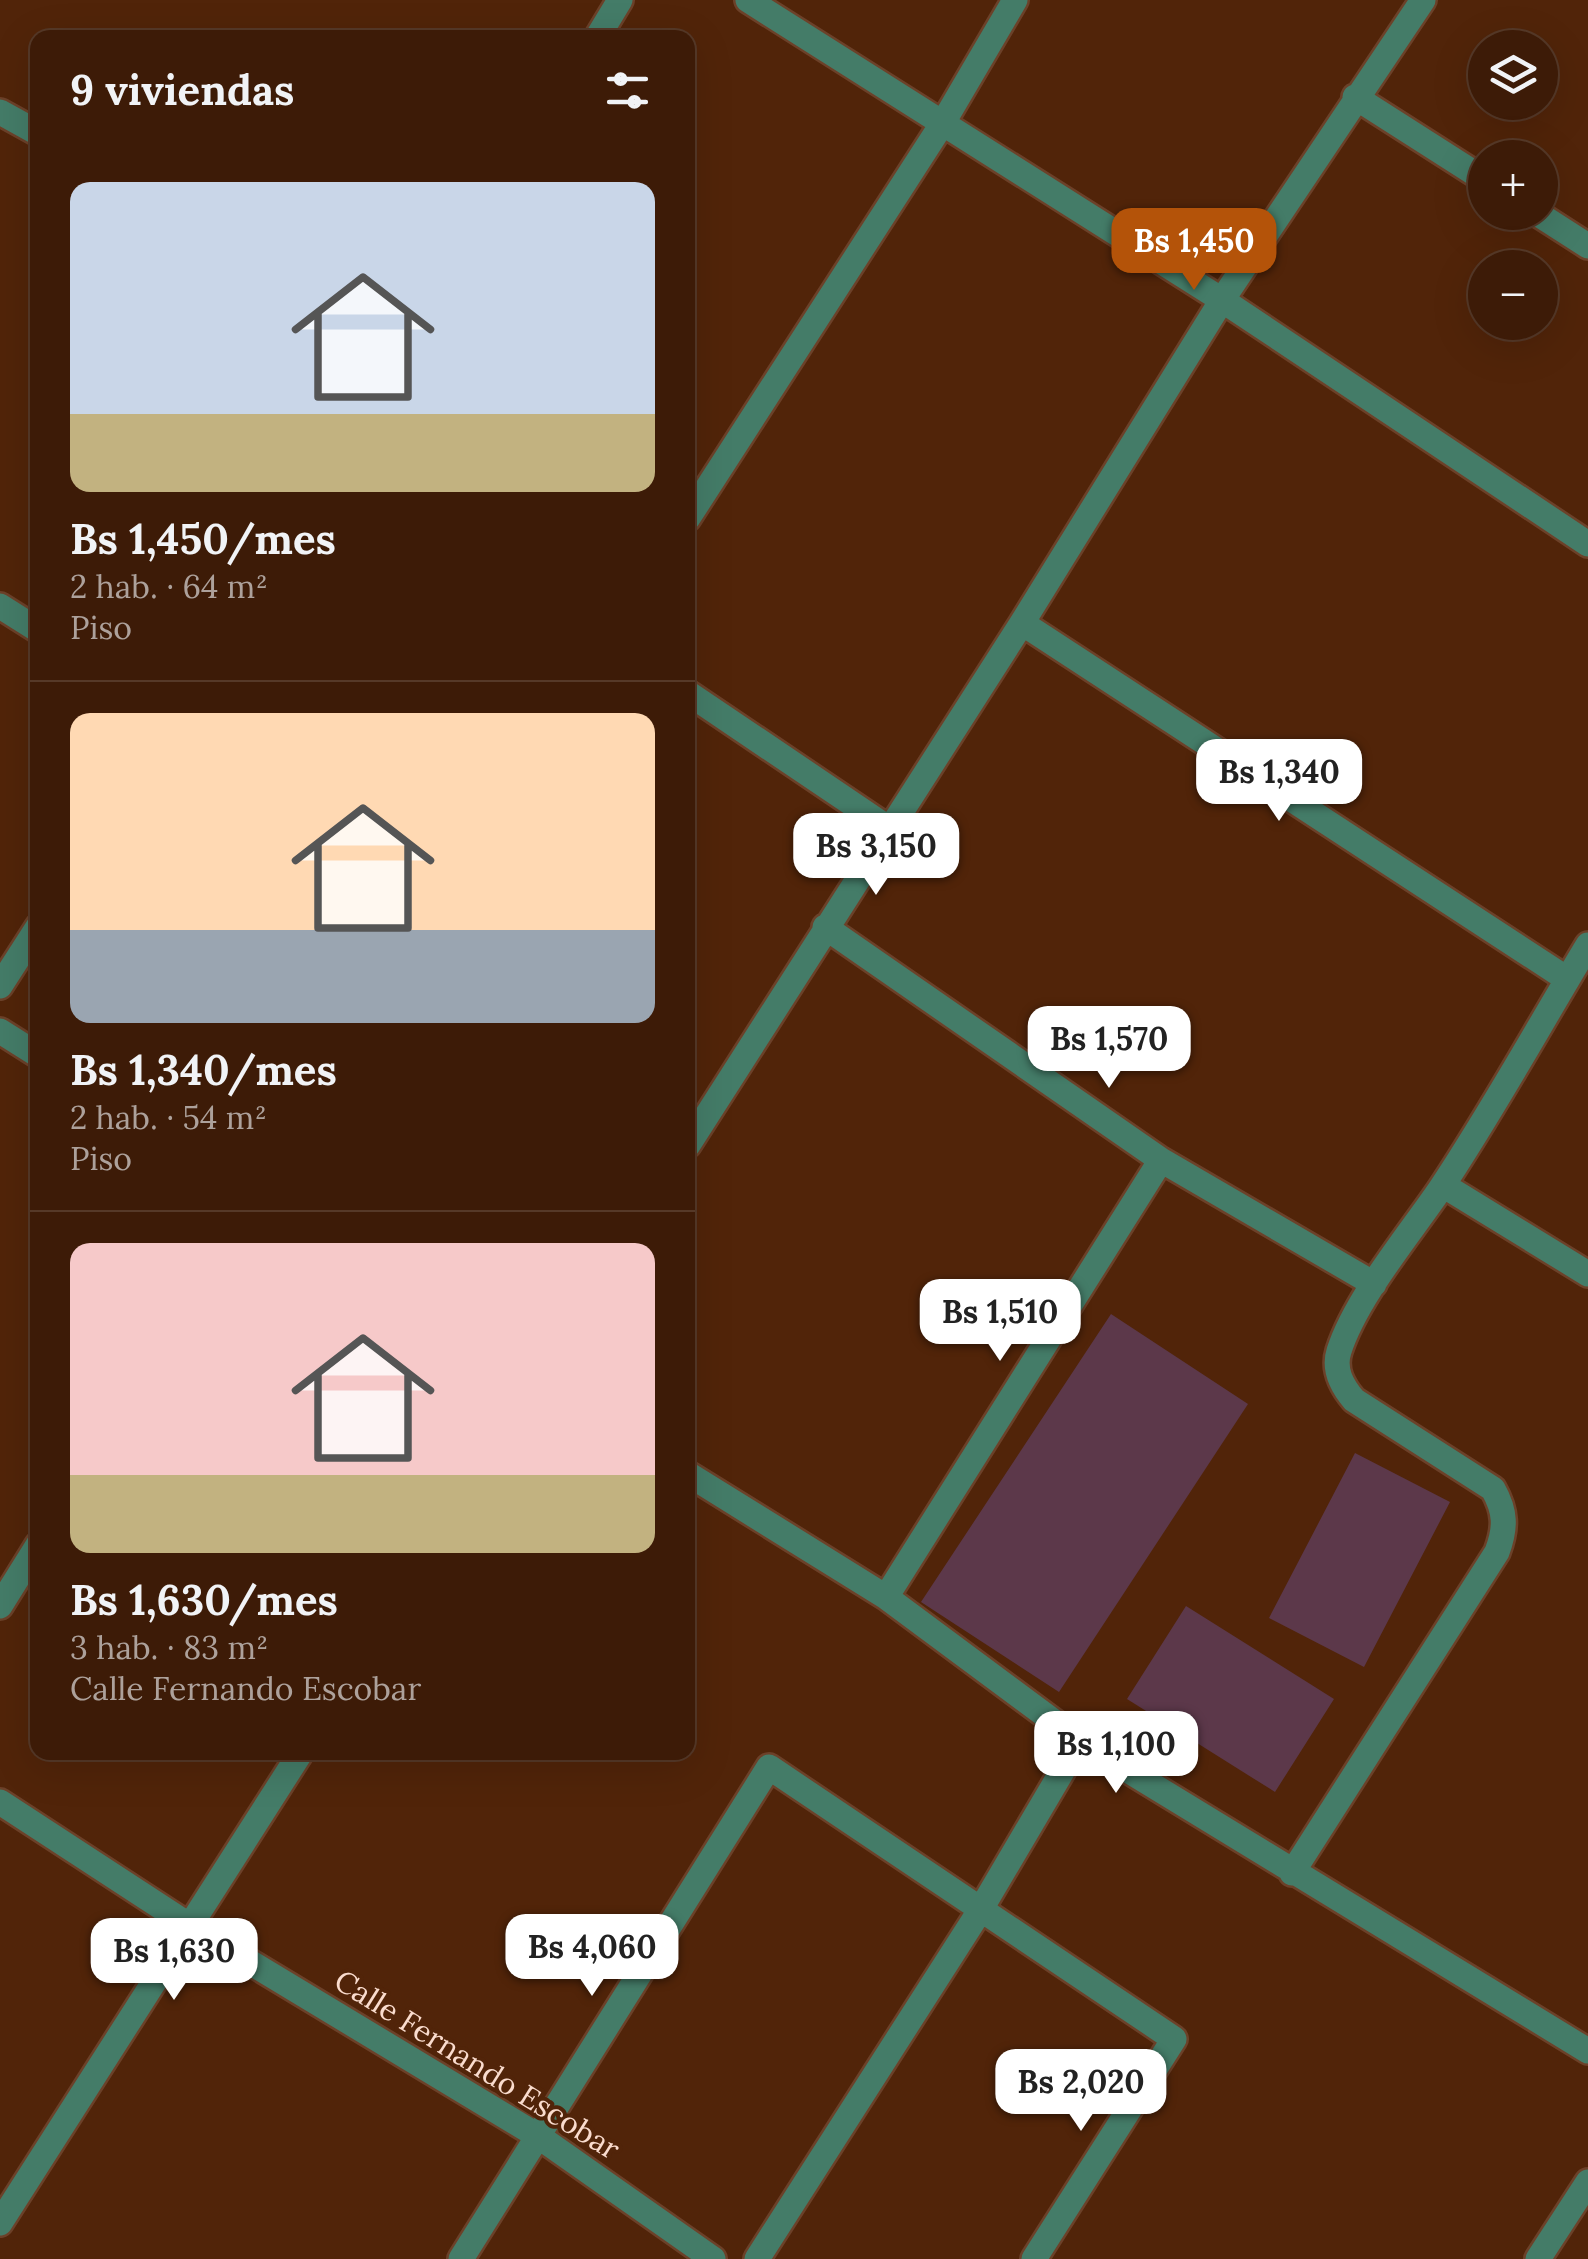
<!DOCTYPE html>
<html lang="es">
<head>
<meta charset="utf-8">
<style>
	:root { --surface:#3d1b07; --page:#482815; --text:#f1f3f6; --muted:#ada19b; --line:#563928; --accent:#b45309 }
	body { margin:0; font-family:Lora,serif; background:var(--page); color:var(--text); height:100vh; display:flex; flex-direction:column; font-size:38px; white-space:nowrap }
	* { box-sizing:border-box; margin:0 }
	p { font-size:32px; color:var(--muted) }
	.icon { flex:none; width:55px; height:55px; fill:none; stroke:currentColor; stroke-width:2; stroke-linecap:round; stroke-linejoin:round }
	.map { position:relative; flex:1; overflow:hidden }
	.side { position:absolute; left:30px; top:30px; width:665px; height:1730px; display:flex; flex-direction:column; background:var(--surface); border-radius:20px; box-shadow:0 10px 40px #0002,0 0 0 2px var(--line) }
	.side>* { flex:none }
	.fabs { position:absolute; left:1468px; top:30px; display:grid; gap:20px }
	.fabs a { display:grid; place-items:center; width:90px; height:90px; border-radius:50%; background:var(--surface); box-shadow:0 10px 40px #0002,0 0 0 2px var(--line); font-size:50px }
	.price { position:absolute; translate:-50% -85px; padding:0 22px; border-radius:20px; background:#fff; color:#222; font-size:32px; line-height:65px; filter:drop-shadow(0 2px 5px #0008) }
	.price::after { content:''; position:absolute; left:50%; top:60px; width:30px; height:22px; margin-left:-15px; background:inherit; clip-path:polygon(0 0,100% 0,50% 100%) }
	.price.current { background:var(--accent); color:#fff }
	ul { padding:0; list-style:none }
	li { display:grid; align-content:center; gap:20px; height:530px; padding:0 40px }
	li+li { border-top:2px solid var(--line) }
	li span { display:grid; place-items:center; height:310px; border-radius:20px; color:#555 }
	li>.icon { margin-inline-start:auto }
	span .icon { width:180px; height:180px; fill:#fffc; stroke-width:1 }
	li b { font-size:42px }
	h2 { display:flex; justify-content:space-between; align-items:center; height:120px; padding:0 40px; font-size:42px }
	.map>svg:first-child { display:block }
	.green { fill:#5c384a }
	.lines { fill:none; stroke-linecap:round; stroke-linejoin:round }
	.minor-casing { stroke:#6c4129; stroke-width:30 }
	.minor { stroke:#447c68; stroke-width:25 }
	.labels { text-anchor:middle; stroke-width:8; stroke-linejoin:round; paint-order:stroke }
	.street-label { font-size:30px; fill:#fadcce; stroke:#512409 }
</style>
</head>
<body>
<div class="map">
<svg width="1588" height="2259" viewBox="0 0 1588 2259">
	<rect width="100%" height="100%" fill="#512409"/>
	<!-- green -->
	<path class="green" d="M1111,1314L1248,1404L1059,1692L921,1602Z
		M1355,1453L1450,1502L1364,1667L1269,1618Z
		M1186,1606L1334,1699L1275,1792L1127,1699Z"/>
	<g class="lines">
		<defs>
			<path id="minor" d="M748,0L1222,300L1588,544
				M597,38L620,0
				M1355,97L1485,180
				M0,112L38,133
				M1535,212L1588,246
				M688,518L944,121L1015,0
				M0,606L38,630
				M1022,623L1567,979
				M688,693L888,828
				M825,927L1161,1160L1374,1284
				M0,986L38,927
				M0,1031L38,1055
				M688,1145L1022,623L1222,300L1423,0
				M1443,1185L1588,1274
				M688,1474L886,1597L1080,1741L1588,2051
				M886,1597L1161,1160
				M0,1606L38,1545
				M0,1802L190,1926L538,2136L713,2259
				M1292,1873L1497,1552C1506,1528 1506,1512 1493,1489L1354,1400C1342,1386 1333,1370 1339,1351C1356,1298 1409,1235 1441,1188C1493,1110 1539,1026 1588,945
				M0,2223L301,1752
				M461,2259L769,1767L1174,2039L1034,2259
				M757,2259L981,1909L1080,1741
				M1538,2259L1588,2182"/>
		</defs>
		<!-- minor casing -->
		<use href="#minor" class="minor-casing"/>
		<!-- minor -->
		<use href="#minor" class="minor"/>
	</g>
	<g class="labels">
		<!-- street labels -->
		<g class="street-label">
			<text transform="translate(477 2065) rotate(32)" y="10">Calle Fernando Escobar</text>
		</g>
	</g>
</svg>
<div class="fabs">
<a><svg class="icon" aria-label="layers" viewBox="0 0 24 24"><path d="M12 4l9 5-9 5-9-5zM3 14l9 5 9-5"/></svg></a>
<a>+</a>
<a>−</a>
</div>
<b class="price current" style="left:1194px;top:293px">Bs 1,450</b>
<b class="price" style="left:1279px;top:824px">Bs 1,340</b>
<b class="price" style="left:876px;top:898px">Bs 3,150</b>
<b class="price" style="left:1109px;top:1091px">Bs 1,570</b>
<b class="price" style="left:1000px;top:1364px">Bs 1,510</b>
<b class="price" style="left:1116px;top:1796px">Bs 1,100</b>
<b class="price" style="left:592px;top:1999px">Bs 4,060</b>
<b class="price" style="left:174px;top:2003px">Bs 1,630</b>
<b class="price" style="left:1081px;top:2134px">Bs 2,020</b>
<section class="side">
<h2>9 viviendas<svg class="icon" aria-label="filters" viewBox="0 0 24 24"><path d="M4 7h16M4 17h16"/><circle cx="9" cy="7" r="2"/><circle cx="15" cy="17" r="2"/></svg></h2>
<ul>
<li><span style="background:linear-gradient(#c9d6e8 75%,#c2b280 0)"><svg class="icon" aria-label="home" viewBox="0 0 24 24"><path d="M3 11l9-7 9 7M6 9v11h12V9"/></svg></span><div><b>Bs 1,450/mes</b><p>2 hab. · 64 m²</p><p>Piso</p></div></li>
<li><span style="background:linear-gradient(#ffd9b3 70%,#9aa5b1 0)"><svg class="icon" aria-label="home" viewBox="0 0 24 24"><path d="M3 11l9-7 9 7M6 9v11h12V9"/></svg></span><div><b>Bs 1,340/mes</b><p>2 hab. · 54 m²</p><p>Piso</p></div></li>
<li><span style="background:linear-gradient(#f6c9c9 75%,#c2b280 0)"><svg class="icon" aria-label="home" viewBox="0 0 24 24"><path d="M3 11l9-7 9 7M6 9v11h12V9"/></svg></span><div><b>Bs 1,630/mes</b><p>3 hab. · 83 m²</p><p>Calle Fernando Escobar</p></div></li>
</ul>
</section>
</div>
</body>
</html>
